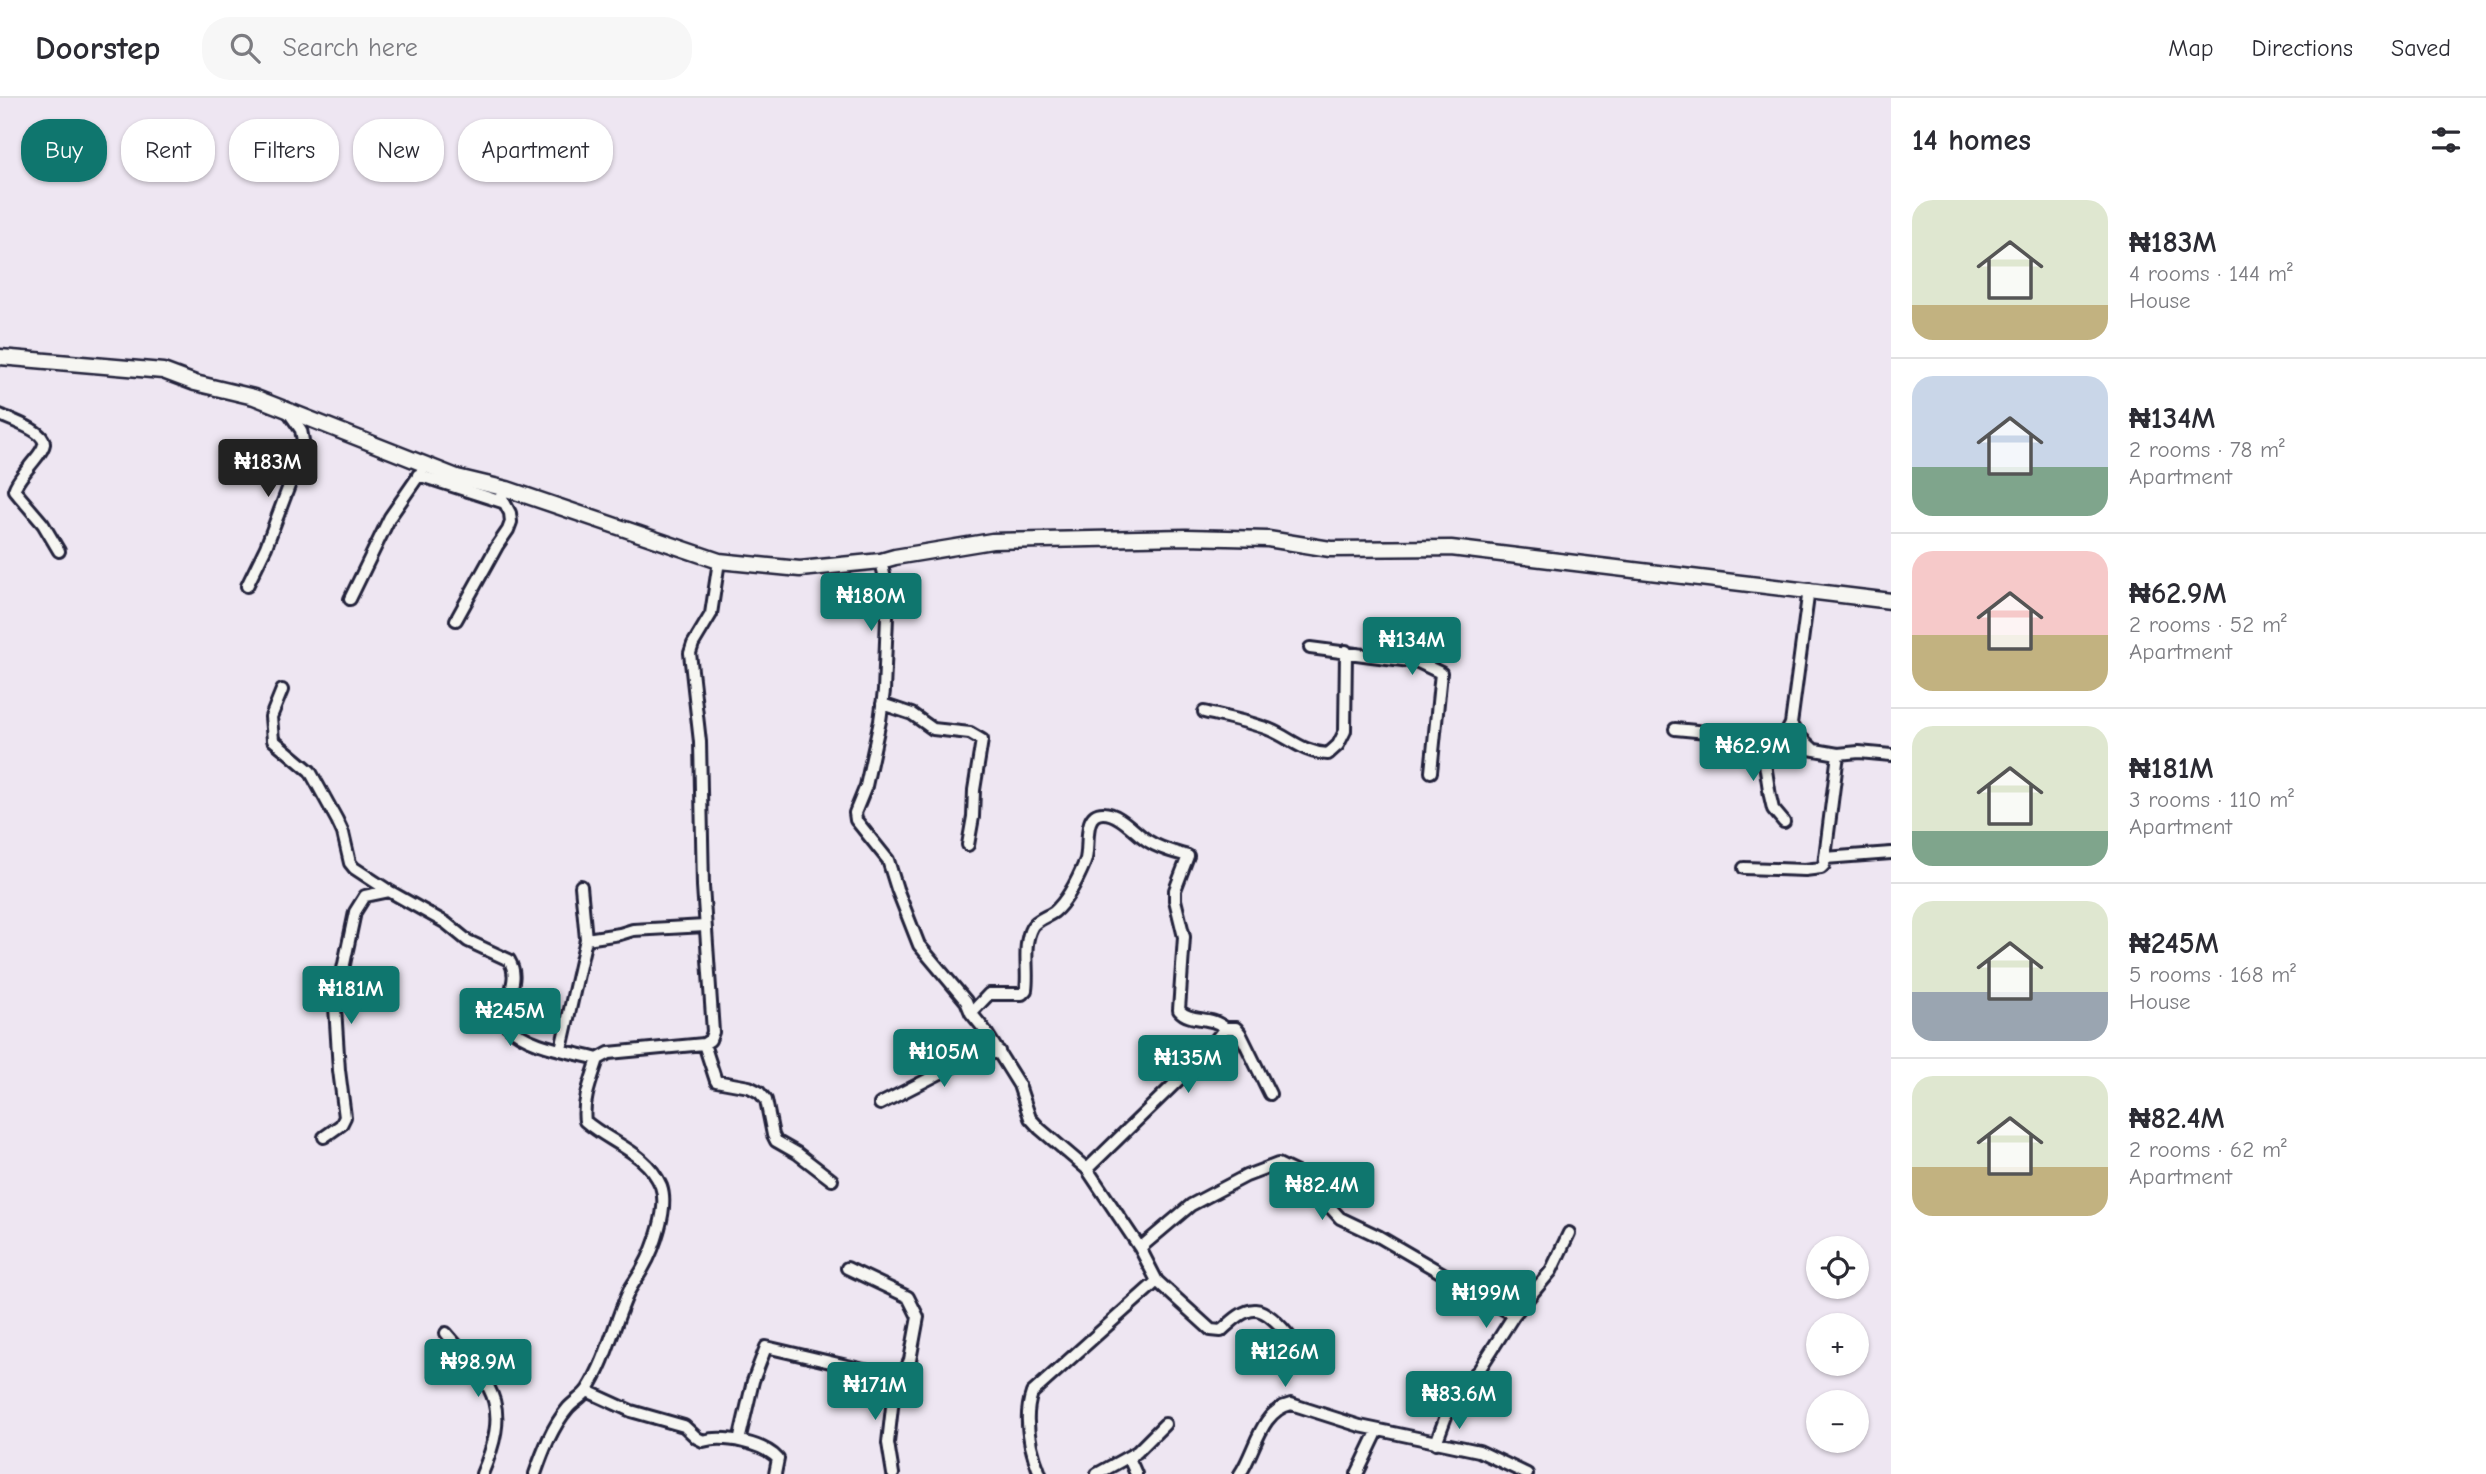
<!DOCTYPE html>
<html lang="en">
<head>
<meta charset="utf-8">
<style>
	:root { --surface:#fff; --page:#f7f7f7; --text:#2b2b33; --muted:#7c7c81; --line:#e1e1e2; --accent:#0f766e }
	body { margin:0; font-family:"Comic Neue",sans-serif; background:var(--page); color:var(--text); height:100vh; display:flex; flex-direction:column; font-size:26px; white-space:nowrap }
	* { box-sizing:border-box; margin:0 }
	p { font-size:23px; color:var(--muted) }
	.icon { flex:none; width:38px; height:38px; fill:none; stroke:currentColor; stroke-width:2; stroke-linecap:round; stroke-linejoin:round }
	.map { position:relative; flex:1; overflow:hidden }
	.details { display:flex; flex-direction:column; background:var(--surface); width:595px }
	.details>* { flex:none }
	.guide { position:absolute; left:21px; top:21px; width:665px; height:63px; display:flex; gap:14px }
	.buttons { position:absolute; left:1806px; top:1138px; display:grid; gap:14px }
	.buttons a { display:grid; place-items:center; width:63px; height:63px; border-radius:50%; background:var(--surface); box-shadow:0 2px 5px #0004; font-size:35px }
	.price { position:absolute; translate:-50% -60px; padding:0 16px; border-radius:7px; background:var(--accent); color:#fff; font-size:23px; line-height:46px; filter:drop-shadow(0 2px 4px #0008) }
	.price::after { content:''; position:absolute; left:50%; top:42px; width:21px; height:16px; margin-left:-10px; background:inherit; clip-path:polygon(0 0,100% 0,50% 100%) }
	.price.active { background:#222; color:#fff }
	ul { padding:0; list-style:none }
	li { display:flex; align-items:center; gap:21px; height:175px; padding:0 21px }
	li+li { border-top:2px solid var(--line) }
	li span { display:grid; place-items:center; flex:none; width:196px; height:140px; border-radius:21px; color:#555 }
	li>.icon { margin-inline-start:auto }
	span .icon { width:84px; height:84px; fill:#fffc; stroke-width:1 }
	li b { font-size:30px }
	h2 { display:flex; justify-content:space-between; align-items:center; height:84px; padding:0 21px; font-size:30px }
	.pill { padding:0 24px; border-radius:28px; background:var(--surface); box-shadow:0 2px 5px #0004; font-size:24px; line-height:63px }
	.pill.active { background:var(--accent); color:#fff }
	header { display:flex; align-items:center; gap:42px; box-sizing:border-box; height:98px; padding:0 35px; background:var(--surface); border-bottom:2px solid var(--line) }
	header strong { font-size:33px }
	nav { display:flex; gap:38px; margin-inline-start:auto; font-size:24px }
	.search { width:490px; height:63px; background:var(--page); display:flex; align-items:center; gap:18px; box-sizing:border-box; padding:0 24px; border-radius:28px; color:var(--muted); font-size:26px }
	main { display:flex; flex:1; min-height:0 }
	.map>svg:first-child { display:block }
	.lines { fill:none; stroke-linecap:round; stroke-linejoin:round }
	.street-casing { stroke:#22223b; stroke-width:16 }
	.secondary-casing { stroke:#22223b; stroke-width:19 }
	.street { stroke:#f6f6f2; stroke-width:10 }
	.secondary { stroke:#f6f6f2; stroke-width:14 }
</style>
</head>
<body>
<header>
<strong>Doorstep</strong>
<div class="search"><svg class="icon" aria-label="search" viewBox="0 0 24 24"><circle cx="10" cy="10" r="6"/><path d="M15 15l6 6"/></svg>Search here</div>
<nav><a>Map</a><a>Directions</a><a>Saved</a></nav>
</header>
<main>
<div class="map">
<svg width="1891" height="1376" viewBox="0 0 1891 1376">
	<rect width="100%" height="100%" fill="#eee6f2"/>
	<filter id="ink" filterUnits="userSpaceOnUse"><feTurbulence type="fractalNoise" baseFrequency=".0143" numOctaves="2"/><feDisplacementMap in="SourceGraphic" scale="14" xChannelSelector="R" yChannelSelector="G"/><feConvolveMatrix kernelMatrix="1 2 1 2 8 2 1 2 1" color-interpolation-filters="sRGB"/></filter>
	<g filter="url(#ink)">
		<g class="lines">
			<defs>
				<path id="street" d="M0,317C11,322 45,333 44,346C43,354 33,363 29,369C23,377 17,383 14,392L43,426L59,453
					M418,377L502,404
					M881,463L888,494L884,593L880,623L866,688L855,715L856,722L888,762L897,791L919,847L966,903L971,915L984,931L1019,987L1030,1020L1040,1031L1087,1071L1140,1150L1157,1183L1211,1232L1221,1233C1230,1225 1242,1212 1255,1212C1270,1212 1292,1241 1300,1252
					M247,488L266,449L304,348L301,332L287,312
					M350,501L390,419L426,367
					M456,522L497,448L508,432L511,424L510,415L501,398L507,391
					M1310,550L1418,564L1441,575L1431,674
					M282,592L271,619L273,642L310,673L337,722L343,735L350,765L354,770L389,793L446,825L468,843L509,862C519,879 510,891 507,909C506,914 507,921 507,927C529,949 568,953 598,961
					M882,606L912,616L933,631L970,635L982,642L974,692L973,719L968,747
					M1204,614C1225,619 1247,623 1268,631C1291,640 1301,654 1328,656L1338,647L1345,633L1346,553
					M1791,626L1796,635L1814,652
					M1675,631L1771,640L1792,648L1838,656L1859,654L1891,657
					M1771,640L1763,653L1770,698L1773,711L1784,724
					M1782,643L1791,626L1809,491
					M1825,760L1891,755
					M1744,770L1805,772L1821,770L1824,767L1838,656
					M586,841L620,836L633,832L705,828
					M971,915L989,896H1022L1026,892C1029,873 1022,847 1032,829C1037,821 1047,819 1054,814C1068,802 1078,781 1085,764C1091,751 1081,715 1103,715C1120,715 1135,735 1148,743C1160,751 1174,754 1188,758L1175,792V802L1184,839L1179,912C1190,925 1211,917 1225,930
					M704,946L716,983L749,989L759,994L766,1002L773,1037L776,1043L797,1055L832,1082
					M561,951L586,841L581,788
					M880,1006L956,967L999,953
					M324,1039L341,1027L345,1019L339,972L335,909L355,814L365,798L389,793
					M1087,1071L1203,958L1225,930H1236L1240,935L1270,996
					M1140,1150L1191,1107L1246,1078L1278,1066L1301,1077L1340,1120L1378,1138L1514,1217
					M847,1170L908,1199L918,1219L910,1262L893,1300L888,1345L893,1376
					M446,1235C491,1288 513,1303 482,1376
					M587,1293L631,1313L684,1328L697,1340L703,1343C724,1337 764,1345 778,1361L775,1376
					M739,1343L753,1283L766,1249L903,1281
					M1436,1345L1452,1302L1461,1289L1479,1272L1514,1217L1551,1173L1569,1135
					M1129,1360L1136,1376
					M535,1376C543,1353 552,1329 568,1310C574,1303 583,1299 588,1291C607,1261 614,1225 629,1193C633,1185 639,1178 643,1170C654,1151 669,1110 661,1088C647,1054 610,1045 585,1023C582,1004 592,980 598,961L609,955L704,946L710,942L713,934L703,788L700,644L690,555L693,546L711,516L719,463
					M1040,1376C1030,1351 1023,1321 1032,1295L1157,1183
					M1097,1376L1137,1354L1165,1326
					M1240,1376C1256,1352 1260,1313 1291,1306L1360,1328L1479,1353L1527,1376
					M1357,1376L1378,1332"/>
				<path id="secondary" d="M0,259L163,273L195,285L254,299L457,379L507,391L719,463L800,471L881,463L895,459L992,443L1186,439L1268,441L1330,451L1451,450L1891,503"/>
			</defs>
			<!-- street casing -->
			<use href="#street" class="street-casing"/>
			<!-- secondary casing -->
			<use href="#secondary" class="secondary-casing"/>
			<!-- street -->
			<use href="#street" class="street"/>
			<!-- secondary -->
			<use href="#secondary" class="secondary"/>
		</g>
	</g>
</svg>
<div class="buttons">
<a><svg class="icon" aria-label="locate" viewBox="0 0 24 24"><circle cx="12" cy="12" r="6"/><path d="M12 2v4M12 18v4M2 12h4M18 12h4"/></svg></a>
<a>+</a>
<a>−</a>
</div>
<b class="price active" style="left:268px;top:401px">₦183M</b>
<b class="price" style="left:871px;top:535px">₦180M</b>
<b class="price" style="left:1412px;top:579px">₦134M</b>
<b class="price" style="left:1753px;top:685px">₦62.9M</b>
<b class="price" style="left:351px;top:928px">₦181M</b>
<b class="price" style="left:510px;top:950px">₦245M</b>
<b class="price" style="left:944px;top:991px">₦105M</b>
<b class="price" style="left:1188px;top:997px">₦135M</b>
<b class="price" style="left:1322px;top:1124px">₦82.4M</b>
<b class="price" style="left:1486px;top:1232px">₦199M</b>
<b class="price" style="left:1285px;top:1291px">₦126M</b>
<b class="price" style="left:478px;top:1301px">₦98.9M</b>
<b class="price" style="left:875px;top:1324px">₦171M</b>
<b class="price" style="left:1459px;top:1333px">₦83.6M</b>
<div class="guide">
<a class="pill active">Buy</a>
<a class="pill">Rent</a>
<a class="pill">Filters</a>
<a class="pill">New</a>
<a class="pill">Apartment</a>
</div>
</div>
<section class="details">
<h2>14 homes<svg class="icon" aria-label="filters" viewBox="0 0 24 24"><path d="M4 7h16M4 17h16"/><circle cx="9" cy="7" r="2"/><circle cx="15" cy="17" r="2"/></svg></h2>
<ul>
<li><span style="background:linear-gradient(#dfe7d0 75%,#c2b280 0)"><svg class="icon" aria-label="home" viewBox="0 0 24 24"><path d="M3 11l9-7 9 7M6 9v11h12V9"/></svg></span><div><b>₦183M</b><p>4 rooms · 144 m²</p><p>House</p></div></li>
<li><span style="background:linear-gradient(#c9d6e8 65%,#7fa58c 0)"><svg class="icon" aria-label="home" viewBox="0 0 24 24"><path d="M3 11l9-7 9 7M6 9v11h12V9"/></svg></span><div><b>₦134M</b><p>2 rooms · 78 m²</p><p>Apartment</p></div></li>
<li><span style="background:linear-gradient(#f6c9c9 60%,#c2b280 0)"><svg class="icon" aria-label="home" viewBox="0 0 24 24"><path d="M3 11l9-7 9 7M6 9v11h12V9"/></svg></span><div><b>₦62.9M</b><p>2 rooms · 52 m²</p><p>Apartment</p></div></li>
<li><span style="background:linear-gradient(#dfe7d0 75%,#7fa58c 0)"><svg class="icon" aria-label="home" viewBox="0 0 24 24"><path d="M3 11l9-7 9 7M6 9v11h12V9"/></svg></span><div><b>₦181M</b><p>3 rooms · 110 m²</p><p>Apartment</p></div></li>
<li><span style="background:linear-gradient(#dfe7d0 65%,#9aa5b1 0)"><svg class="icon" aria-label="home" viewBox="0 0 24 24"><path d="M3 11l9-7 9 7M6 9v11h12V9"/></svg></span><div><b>₦245M</b><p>5 rooms · 168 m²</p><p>House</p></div></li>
<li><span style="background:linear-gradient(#dfe7d0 65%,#c2b280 0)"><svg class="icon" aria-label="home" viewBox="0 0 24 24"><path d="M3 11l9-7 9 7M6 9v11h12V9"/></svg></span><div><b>₦82.4M</b><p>2 rooms · 62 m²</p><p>Apartment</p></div></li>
</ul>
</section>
</main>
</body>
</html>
